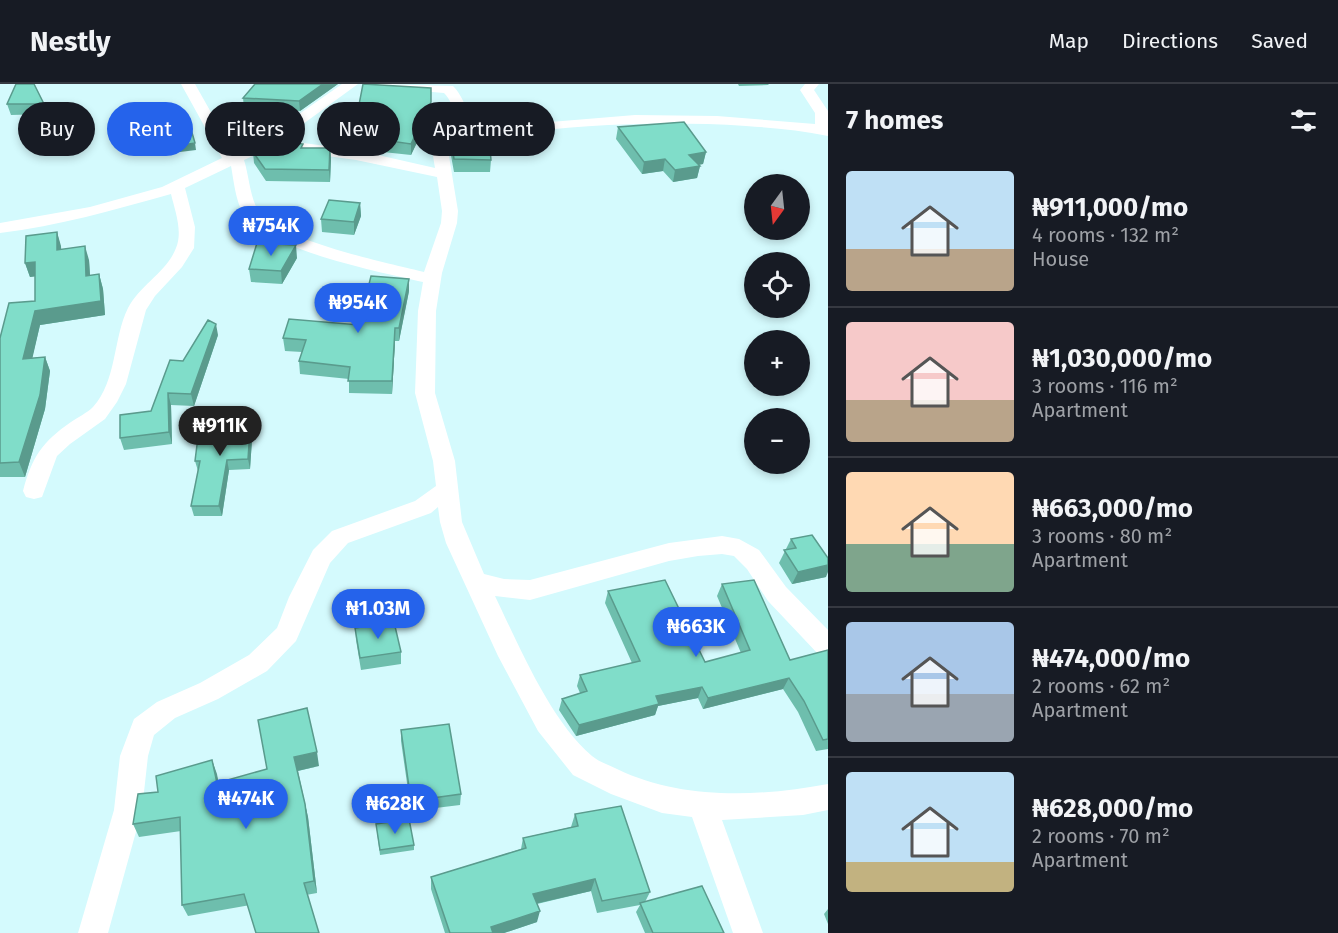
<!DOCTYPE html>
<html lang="en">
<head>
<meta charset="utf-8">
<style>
	:root { --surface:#171b24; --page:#20242c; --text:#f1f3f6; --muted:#9ea1a6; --line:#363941; --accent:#2563eb }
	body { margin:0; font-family:"Fira Sans",sans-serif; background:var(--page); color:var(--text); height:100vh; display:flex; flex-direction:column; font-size:22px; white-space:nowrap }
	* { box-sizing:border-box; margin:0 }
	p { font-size:20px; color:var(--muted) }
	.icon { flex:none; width:33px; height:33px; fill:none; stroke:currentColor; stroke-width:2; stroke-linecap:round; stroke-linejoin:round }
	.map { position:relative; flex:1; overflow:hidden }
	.drawer { display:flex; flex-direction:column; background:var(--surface); width:510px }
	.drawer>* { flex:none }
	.top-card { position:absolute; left:18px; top:18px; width:570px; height:54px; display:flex; gap:12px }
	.needle { width:39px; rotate:195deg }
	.tools { position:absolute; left:744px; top:90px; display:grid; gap:12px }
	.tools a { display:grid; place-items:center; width:66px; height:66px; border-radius:50%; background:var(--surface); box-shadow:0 3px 9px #0003; font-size:30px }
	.price { position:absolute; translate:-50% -51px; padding:0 14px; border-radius:21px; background:var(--accent); color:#fff; font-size:20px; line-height:39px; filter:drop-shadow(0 2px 3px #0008) }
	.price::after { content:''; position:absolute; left:50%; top:36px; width:18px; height:14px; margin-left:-9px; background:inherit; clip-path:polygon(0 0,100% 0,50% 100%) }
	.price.active { background:#222; color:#fff }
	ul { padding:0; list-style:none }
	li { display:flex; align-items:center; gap:18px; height:150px; padding:0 18px }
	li+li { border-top:2px solid var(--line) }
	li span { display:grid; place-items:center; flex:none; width:168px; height:120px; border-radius:6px; color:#555 }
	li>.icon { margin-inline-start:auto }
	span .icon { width:72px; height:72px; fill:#fffc; stroke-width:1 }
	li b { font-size:26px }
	h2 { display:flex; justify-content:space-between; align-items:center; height:72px; padding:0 18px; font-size:26px }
	.tag { padding:0 21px; border-radius:27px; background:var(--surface); box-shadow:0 3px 9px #0003; font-size:21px; line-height:54px }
	.tag.active { background:var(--accent); color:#fff }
	header { display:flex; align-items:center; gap:36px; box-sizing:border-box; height:84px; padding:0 30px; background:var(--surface); border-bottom:2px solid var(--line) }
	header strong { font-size:28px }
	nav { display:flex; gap:33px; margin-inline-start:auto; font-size:21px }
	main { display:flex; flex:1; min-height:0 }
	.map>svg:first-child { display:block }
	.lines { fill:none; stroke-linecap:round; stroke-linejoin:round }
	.street { fill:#fff; fill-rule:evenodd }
	.wall { fill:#6ebead }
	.shaded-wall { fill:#5a9b8d }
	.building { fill:#80ddc9; stroke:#5a9b8d; stroke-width:1.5 }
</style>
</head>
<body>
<header>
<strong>Nestly</strong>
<nav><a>Map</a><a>Directions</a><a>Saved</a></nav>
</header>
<main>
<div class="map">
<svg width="828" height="849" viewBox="0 0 828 849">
	<rect width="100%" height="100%" fill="#d4fafd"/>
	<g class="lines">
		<!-- street -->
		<path class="street" d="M181,0H195L234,69L262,56L342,0H358L281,56L356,66L435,84L432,66L440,55L469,48C454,40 456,21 444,9L385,4L378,0L453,2C469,18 466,42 491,43L635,31L717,32L815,40V29L800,6L805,0H819L814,6L828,27V52C801,46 774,44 746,42C649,36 545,41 451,61L448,66L458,127L457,139L442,189L436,227L435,309L455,377L462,438L484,490L504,495L530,496L669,459L722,452L739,455L759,466L786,503L828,546V574L819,571L768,517L747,485L734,472L722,470L698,472L669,477L530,516L495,512C518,560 551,638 592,672C599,678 609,681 617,685C681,716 759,713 828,700V726L803,731L722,736L763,849H733L692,733L662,729L611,710L573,691L538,647L498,572L446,459L440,438L438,423L431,429L348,459L330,479L296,557L267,587L218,615L175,634L154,651L148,672L142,726L108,849H78L114,726L120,672L134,635L157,618L200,599L249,571L277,544L289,513L313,466L332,447L415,417L436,402L433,377L415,309L418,227L423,198C379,188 276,167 247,135C236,122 234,98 231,82L185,104L195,143L194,164L182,183L155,212L146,226L126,300L117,318L105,335L70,360L57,372L42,413L34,415L26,413L23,407C32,373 42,358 71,338C78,333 87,329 93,323C117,297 113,254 128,224C140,201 167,188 176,164C183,147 175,127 171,110C114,126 58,142 0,149V139L90,123L162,103L222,74ZM270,64L356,76L437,93L442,127L441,139L424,188C388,179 282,157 260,129C250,116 249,91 244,76Z"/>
	</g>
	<!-- wall -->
	<path class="wall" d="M338,0L300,27L244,24L243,14Z
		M738,0H769L768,1L739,2Z
		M7,20H44L47,30L11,31Z
		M431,29L411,71L383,68V56L389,43L357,42V31Z
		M618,43L706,68L703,80L698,81L700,82L697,94L673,98L663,87L642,90L616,55Z
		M451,54L491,76L490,88H454L450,66Z
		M263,58L304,64H330L331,75L330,98L266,97L254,79L253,68L264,65Z
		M360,119L361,132L354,151L322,148L321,135Z
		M57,148L61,165L89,176L90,192L99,190L103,205L105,231L40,241L32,274L45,273L50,287L45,325L25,393H0V254L35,217V192L30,193L25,179Z
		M297,174L282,200L251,198L249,185Z
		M409,207L399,257H395L392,310L349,309V295L300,290L299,277L302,268L285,267L283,254L359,241Z
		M218,251L194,322L171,321L172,360L124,366L120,354L151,327L183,277Z
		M253,341L250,385L229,386L222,432H194L191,422L198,387L195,377L216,352Z
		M791,455L826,493L792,500L779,479Z
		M722,500L790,576L828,566V665L816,667L798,628L783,605L703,625L698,614L658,622L655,631L576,652L559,626L562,615L580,609L577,602L580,591L632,579L605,519L608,507L705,578L741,569L717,512Z
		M355,544L401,568V580L361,586L356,556Z
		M401,646L461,710L460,721L411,727L401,657Z
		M212,676L219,699L319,682L298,687L308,733L317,809L188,832L182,821L181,747L139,753L133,740L158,708Z
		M575,730L650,808L645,818L724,849H645L636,828L640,821L597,829L591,807L537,820V838L504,849H445L431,805V793L521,765L523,754L571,743Z
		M376,740L414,761V766L380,771Z
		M828,825V840L824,830Z"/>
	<!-- shaded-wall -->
	<path class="shaded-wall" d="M323,0H338L300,27L299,17Z
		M431,18V29L411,71V60Z
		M195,59L196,66L172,69L171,63Z
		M330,64L331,75L330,98L329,86Z
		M706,68L703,80L686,83L689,71Z
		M665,75L663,87L642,90L644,78Z
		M700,82L697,94L673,98L675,86Z
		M360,119L361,132L354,151V138Z
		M57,148L61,162L62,180L57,166Z
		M296,161L297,174L282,200L281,187Z
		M85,162L89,176L91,206L86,192Z
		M35,178L39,192L30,193L25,179Z
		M99,190L103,205L105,231L40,241L29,289L23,275L35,227Z
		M409,195V207L399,257V244Z
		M216,240L218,251L194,322L191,310Z
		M395,244V257L392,310V297Z
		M45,273L50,287L45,325L25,393L19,378Z
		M168,309L171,321L172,360L169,348Z
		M251,331L253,341L250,385L248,375Z
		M227,376L229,386L222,432L219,422Z
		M828,481V488L826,493L792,500L798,488Z
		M789,594L783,605L703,625L708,614Z
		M702,603L698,614L658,622L655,631L576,652L579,641L656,612Z
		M317,668L319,682L297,687L294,673Z
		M212,676L217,690L221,713L217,699Z
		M305,720L308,733L317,809L314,797Z
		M595,795L591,807L530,821L533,810Z
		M540,827L537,838L504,849H490L491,843Z"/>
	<!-- building -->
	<path class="building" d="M16,0H34L44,20H7Z
		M255,0H323L299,17L243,14Z
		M363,0L431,4V18L411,60L383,56L395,32L357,31Z
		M188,35L195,59L171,63L164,38Z
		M684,38L706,68L689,71L700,82L675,86L665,75L644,78L618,43Z
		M451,54H489L491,76L454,75Z
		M268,55L303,60L301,64H330L329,86L265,85L253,68L264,65L263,58Z
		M329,116L360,119L354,138L321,135Z
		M57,148V166L85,162L86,192L99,190L101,217L35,227L23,275L45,273L40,311L19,378L0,379V254L9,219L35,217V178L25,179L26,152Z
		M257,159L296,161L281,187L249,185Z
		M371,192L409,195L399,244H395L392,297H348L350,283L299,277L306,256L283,254L289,235L359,241Z
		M208,236L216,240L191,310L168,309L169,348L120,354V331L151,327L170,276L183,277Z
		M220,330L251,331L248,375L227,376L219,422H191L200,377H195L198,353L216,352Z
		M812,451L828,474V481L798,488L784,466L796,464L791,455Z
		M665,496L705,578L750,566L722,500L754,496L790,576L828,566V655L823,656L804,617L789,594L708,614L702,603L656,612L659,620L579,641L562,615L587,607L580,591L640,577L608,507Z
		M394,538L401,568L360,574L355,544Z
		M307,624L317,668L294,673L305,720L314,797L304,799L319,849H256L244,810L182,821L180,733L133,740L138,710L158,708L156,692L212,676L217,699L267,685L258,636Z
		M449,640L461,710L411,717L401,646Z
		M621,722L650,808L602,817L595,795L533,810L540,827L491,843L493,849H450L431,793L526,764L523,754L578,742L575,730Z
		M409,735L414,761L380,766L376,740Z
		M702,802L724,849H653L640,819Z"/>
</svg>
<div class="tools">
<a><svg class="needle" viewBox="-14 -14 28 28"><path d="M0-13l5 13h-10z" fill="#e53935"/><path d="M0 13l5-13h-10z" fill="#9ea1a6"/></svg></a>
<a><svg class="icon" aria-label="locate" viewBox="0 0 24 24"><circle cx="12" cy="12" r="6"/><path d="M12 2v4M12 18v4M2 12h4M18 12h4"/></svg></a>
<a>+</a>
<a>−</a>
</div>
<b class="price" style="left:271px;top:173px">₦754K</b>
<b class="price" style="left:358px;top:250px">₦954K</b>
<b class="price active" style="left:220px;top:373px">₦911K</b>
<b class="price" style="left:378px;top:556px">₦1.03M</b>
<b class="price" style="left:696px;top:574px">₦663K</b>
<b class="price" style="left:246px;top:746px">₦474K</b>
<b class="price" style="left:395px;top:751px">₦628K</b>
<div class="top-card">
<a class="tag">Buy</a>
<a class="tag active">Rent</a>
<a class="tag">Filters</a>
<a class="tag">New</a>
<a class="tag">Apartment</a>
</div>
</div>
<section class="drawer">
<h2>7 homes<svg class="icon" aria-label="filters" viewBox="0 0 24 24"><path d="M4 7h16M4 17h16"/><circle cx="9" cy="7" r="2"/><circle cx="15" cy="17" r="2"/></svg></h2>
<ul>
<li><span style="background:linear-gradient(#bfe0f5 65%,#b9a48a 0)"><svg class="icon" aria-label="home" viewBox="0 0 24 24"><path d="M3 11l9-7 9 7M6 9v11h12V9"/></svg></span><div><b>₦911,000/mo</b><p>4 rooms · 132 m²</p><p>House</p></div></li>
<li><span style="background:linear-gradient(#f6c9c9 65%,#b9a48a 0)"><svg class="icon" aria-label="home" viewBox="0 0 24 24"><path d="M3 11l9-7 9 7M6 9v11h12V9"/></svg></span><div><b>₦1,030,000/mo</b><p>3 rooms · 116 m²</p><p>Apartment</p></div></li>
<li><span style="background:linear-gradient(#ffd9b3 60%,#7fa58c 0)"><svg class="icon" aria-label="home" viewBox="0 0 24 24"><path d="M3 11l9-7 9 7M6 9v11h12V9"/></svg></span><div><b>₦663,000/mo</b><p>3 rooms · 80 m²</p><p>Apartment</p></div></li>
<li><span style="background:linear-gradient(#a9c7e8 60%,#9aa5b1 0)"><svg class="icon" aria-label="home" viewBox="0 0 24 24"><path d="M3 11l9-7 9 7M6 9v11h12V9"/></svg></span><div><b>₦474,000/mo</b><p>2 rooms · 62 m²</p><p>Apartment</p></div></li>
<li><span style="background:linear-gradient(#bfe0f5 75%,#c2b280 0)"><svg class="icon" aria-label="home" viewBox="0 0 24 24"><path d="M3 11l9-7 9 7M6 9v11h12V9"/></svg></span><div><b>₦628,000/mo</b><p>2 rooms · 70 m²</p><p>Apartment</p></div></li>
</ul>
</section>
</main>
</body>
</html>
